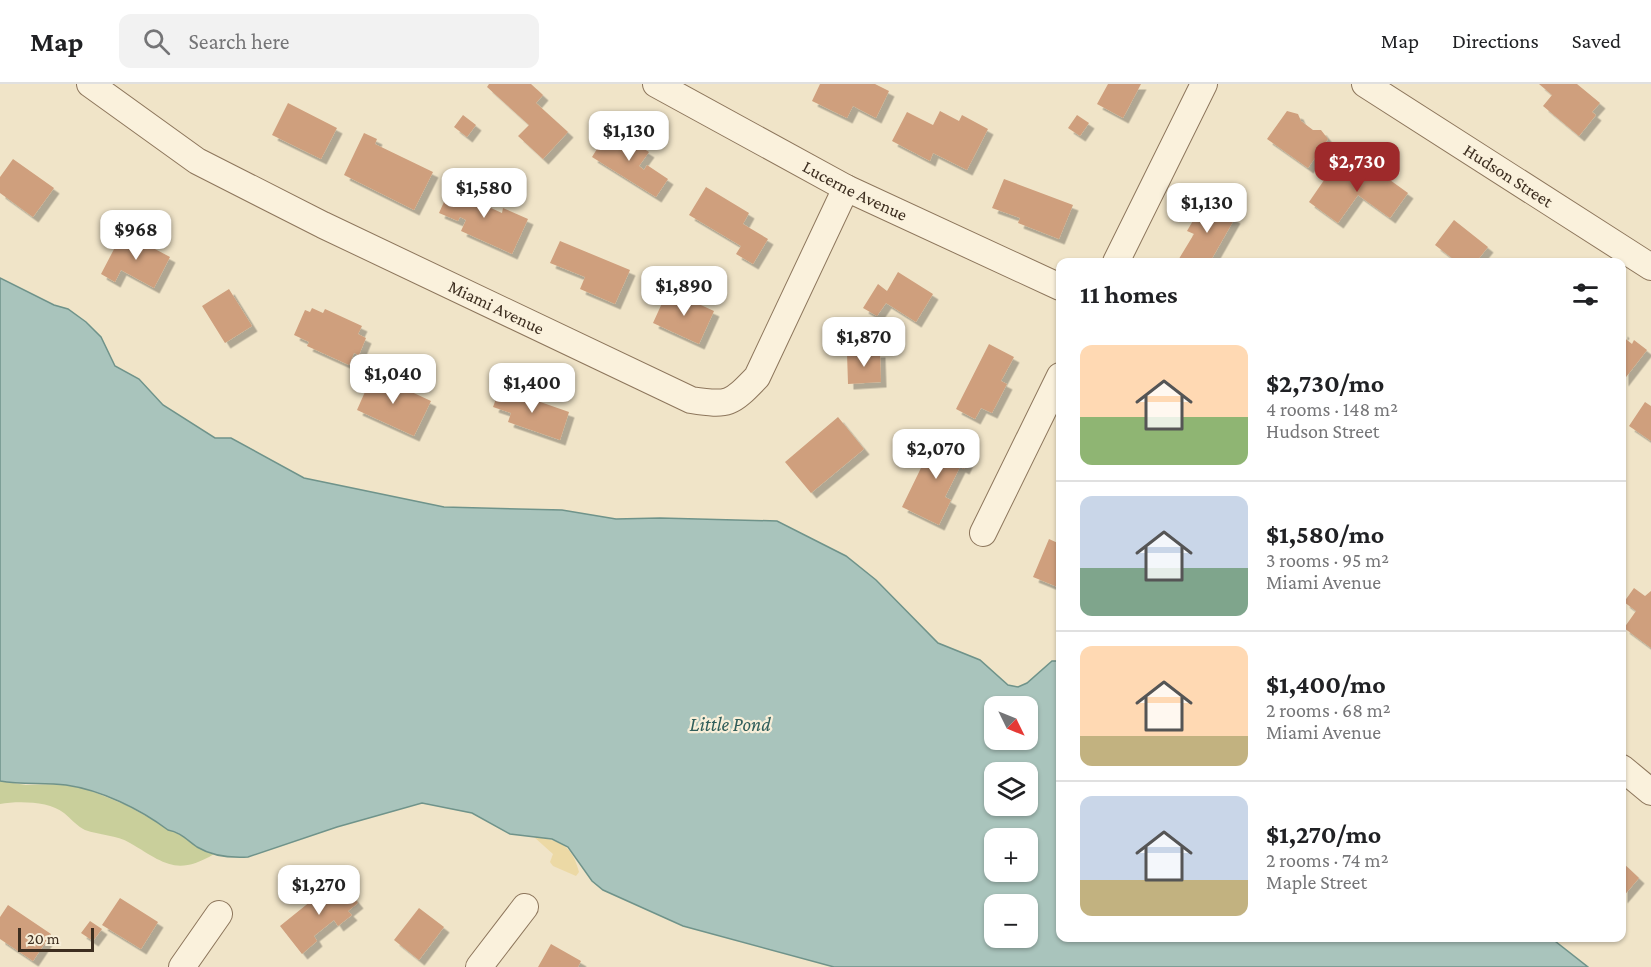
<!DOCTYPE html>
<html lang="en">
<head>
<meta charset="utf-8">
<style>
	:root { --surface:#fff; --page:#f2f2f2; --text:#202124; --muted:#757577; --line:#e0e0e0; --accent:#9e2a2b }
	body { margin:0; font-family:"Crimson Pro",serif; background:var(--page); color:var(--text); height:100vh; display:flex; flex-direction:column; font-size:22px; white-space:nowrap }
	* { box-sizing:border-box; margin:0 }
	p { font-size:20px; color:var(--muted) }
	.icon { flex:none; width:33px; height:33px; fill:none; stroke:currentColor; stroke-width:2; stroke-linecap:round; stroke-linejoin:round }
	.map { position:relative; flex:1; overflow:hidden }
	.drawer { position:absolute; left:1056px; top:174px; width:570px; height:684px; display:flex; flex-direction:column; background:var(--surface); border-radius:12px; box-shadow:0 2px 4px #0004 }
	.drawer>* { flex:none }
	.needle { width:39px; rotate:133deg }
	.controls { position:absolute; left:984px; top:612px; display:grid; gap:12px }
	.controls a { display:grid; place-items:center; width:54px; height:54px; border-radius:12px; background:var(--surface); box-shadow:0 2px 4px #0004; font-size:30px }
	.scale { position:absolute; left:18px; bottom:15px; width:76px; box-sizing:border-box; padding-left:6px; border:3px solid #3d2e20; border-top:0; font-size:16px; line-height:21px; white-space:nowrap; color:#3d2e20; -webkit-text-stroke:4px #f7eed8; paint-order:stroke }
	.price { position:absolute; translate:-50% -51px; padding:0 14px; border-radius:12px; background:#fff; color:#222; font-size:20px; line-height:39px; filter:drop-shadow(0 2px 3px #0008) }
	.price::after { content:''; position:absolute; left:50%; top:36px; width:18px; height:14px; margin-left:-9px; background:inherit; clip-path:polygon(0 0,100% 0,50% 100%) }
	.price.on { background:var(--accent); color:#fff }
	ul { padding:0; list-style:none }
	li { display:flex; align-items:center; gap:18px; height:150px; padding:0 24px }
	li+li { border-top:2px solid var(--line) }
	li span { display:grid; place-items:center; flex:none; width:168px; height:120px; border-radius:12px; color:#555 }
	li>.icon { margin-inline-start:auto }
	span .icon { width:72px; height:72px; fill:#fffc; stroke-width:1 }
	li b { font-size:26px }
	h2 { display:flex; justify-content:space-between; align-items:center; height:72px; padding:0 24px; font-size:26px }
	header { display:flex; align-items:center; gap:36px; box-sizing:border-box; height:84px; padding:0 30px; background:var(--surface); border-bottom:2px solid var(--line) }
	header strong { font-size:28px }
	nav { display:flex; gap:33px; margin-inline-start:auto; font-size:21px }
	.search { width:420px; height:54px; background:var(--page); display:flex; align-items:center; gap:15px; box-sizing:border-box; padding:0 21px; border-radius:12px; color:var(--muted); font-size:22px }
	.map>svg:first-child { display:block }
	.green { fill:#c9cf9b }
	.sand { fill:#ecd9a5 }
	.water { fill:#a9c4bc; stroke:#6f938a; stroke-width:1.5; fill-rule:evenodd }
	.building { fill:#cf9f7d; filter:url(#shadow) }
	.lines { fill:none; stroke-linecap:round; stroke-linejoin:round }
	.minor-casing { stroke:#8d765c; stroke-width:28 }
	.minor { stroke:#faf1dc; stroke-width:26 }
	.labels { text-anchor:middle; stroke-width:4.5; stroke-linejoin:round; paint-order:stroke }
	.street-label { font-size:18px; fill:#3d2e20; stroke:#f7eed8 }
	.water-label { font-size:20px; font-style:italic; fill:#2f5d5a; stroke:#f7eed8 }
</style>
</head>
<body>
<header>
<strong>Map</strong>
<div class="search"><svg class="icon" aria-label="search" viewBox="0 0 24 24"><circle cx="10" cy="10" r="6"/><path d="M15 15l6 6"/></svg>Search here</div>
<nav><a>Map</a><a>Directions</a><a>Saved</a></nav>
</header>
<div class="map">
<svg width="1651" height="883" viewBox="0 0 1651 883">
	<defs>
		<filter id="shadow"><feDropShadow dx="5.5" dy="5.5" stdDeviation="0" flood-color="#0004"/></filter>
	</defs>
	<rect width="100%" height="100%" fill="#f0e4c8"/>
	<!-- green -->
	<path class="green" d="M0,697L26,701L64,700L89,706L126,721L214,770C176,793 163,778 130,759C117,751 99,751 85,746C78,743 70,734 64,729C49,717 18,717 0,720Z"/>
	<!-- sand -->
	<path class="sand" d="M534,753C560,756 572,761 579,788L576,792L553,782L550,778L553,770Z"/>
	<!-- water -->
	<path class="water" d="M0,194L54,221L68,225L86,238L101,253L115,282L139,295L163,321L215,354H231L304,394L444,423L562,426L616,435L660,434L777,437L846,472L876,496L938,559L980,576L1008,601L1018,603L1027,599L1052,577H1060V854H1551L1588,883H834L683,842L603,806L592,797L568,763L552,755L510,750L472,729L422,719L337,743L248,773C231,774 212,772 197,763C187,756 180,748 168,746C140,725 101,706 66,701C44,698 23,701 0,697ZM994,622H1028V656H994ZM994,688H1028V722H994ZM994,754H1028V788H994ZM994,820H1028V854H994Z"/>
	<!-- building -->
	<path class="building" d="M489,0H531L543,11L536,19L568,48L543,75L518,52L529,41L487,3Z
		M820,0H875L889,7L876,34L853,22L847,34L812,17Z
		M1108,0H1141L1123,34L1097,20Z
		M1539,0H1577L1600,19L1592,28L1596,31L1579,52L1543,22L1552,11Z
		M288,19L337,44L321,75L272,51Z
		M940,27L959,37L962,31L988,45L967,86L933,69L930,77L892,57L907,28L933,41Z
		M1287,27L1298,30L1301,37L1313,46H1321L1328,55L1308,84L1267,55Z
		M463,31L476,41L467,53L454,43Z
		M1077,31L1089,39L1080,52L1068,44Z
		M610,44L649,68L639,82L644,86L647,81L668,95L656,113L592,73Z
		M364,49L377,55L375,60L433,88L414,126L344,91Z
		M13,75L54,104L33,133L0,109V93Z
		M1357,80L1373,91L1376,86L1408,109L1390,134L1358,111L1338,139L1309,118L1331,86L1345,96Z
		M1004,95L1073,121L1059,155L1018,139L1020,134L992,124Z
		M453,98L474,107L471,115L502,129L503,124L528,135L512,170L461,147L466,136L460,133L458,137L439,129Z
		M706,103L749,129L743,140L768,155L753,180L736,170L741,162L689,131Z
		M1205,116L1235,134L1210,178H1177L1194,150L1187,147Z
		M1454,136L1488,163L1476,178H1457L1435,161Z
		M123,148L170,173L154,204L121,186L115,198L101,190Z
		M560,157L630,186L615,220L580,205L585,193L550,179Z
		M898,188L933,210L916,238L886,219L877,232L863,224L878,200L887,207Z
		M229,205L252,242L225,259L202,222Z
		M668,206L714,227L699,260L653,239Z
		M312,224L323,229L325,225L362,242L358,250L366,254L359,271L354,269L349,281L307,262L309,258L294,251L305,226L310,228Z
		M1622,247L1624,249L1622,252L1632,260L1634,256L1647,266L1623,297Z
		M989,260L1014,273L1001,297L1007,300L992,329L981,324L975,335L956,325Z
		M880,268L881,298L848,300L847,269Z
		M375,285L392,293L387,304L400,310L403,304L431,317L414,352L357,326Z
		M500,304L569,328L560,356L508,338L511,329L493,323Z
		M1645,318L1651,322V357L1629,342Z
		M838,333L864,365L811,409L785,378Z
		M937,351L972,368L964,385L960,383L945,413L951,416L939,441L902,423Z
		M1049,455L1060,460V504L1033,493Z
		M1634,504L1645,512L1651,507V564L1624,544L1636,527L1624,518Z
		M1622,778L1639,794L1622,814Z
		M328,797L337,808L344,802L358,819L348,827L352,831L338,842L334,836L314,852L317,857L302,870L280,842L316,813L313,809Z
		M120,814L158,838L141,865L102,841Z
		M8,821L51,850L33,877L0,855V833Z
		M419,824L444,843L419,876L394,856Z
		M90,837L102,845L93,857L81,849Z
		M551,860L581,877L578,883H538Z"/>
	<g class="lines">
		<defs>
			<g id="minor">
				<path id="s1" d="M90,0L197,77L323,141L691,316C729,322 731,320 757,293L846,104"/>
				<path id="s2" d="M656,0L846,104L1060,203"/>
				<path id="s3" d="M1365,0L1651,183"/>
				<path d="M1116,178L1204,0"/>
				<path d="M983,449L1060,292"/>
				<path d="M1622,684L1651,708"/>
				<path d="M182,883L219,830"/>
				<path d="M479,883L525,823"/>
			</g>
		</defs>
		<!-- minor casing -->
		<use href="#minor" class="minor-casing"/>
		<!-- minor -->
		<use href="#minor" class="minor"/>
	</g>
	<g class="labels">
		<!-- street labels -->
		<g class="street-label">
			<text dy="6" stroke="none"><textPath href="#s3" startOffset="170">Hudson Street</textPath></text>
			<text dy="6" stroke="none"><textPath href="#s2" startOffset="226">Lucerne Avenue</textPath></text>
			<text dy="6" stroke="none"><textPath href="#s1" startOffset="465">Miami Avenue</textPath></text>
		</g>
		<!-- water labels -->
		<g class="water-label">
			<text x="730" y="647">Little Pond</text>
		</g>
	</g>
</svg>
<div class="controls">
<a><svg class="needle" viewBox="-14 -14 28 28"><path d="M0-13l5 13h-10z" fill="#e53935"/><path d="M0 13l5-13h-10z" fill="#757577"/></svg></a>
<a><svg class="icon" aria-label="layers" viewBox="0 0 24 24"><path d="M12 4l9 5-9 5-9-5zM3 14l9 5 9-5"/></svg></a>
<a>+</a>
<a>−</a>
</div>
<div class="scale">20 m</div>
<b class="price" style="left:629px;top:78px">$1,130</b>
<b class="price on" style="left:1357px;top:109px">$2,730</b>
<b class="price" style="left:484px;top:135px">$1,580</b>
<b class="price" style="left:1207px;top:150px">$1,130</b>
<b class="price" style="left:136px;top:177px">$968</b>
<b class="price" style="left:684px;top:233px">$1,890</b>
<b class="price" style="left:864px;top:284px">$1,870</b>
<b class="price" style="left:393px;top:321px">$1,040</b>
<b class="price" style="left:532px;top:330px">$1,400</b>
<b class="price" style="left:936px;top:396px">$2,070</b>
<b class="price" style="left:319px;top:832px">$1,270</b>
<section class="drawer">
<h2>11 homes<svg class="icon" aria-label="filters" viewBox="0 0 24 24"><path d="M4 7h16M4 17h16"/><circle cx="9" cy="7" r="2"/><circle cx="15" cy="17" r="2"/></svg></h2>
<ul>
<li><span style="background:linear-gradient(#ffd9b3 60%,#8fb573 0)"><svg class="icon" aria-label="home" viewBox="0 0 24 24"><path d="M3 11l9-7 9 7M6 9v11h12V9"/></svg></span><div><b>$2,730/mo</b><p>4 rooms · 148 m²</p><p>Hudson Street</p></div></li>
<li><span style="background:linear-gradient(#c9d6e8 60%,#7fa58c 0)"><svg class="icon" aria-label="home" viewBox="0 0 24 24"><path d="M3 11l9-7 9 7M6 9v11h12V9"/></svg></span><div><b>$1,580/mo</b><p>3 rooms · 95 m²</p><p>Miami Avenue</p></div></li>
<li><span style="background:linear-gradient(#ffd9b3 75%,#c2b280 0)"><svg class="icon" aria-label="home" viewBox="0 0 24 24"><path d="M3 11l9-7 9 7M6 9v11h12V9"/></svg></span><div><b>$1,400/mo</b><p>2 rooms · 68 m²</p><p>Miami Avenue</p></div></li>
<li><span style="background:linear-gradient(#c9d6e8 70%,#c2b280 0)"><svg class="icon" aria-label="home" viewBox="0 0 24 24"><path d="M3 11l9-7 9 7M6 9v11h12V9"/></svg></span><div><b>$1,270/mo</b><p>2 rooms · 74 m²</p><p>Maple Street</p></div></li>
</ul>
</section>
</div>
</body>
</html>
